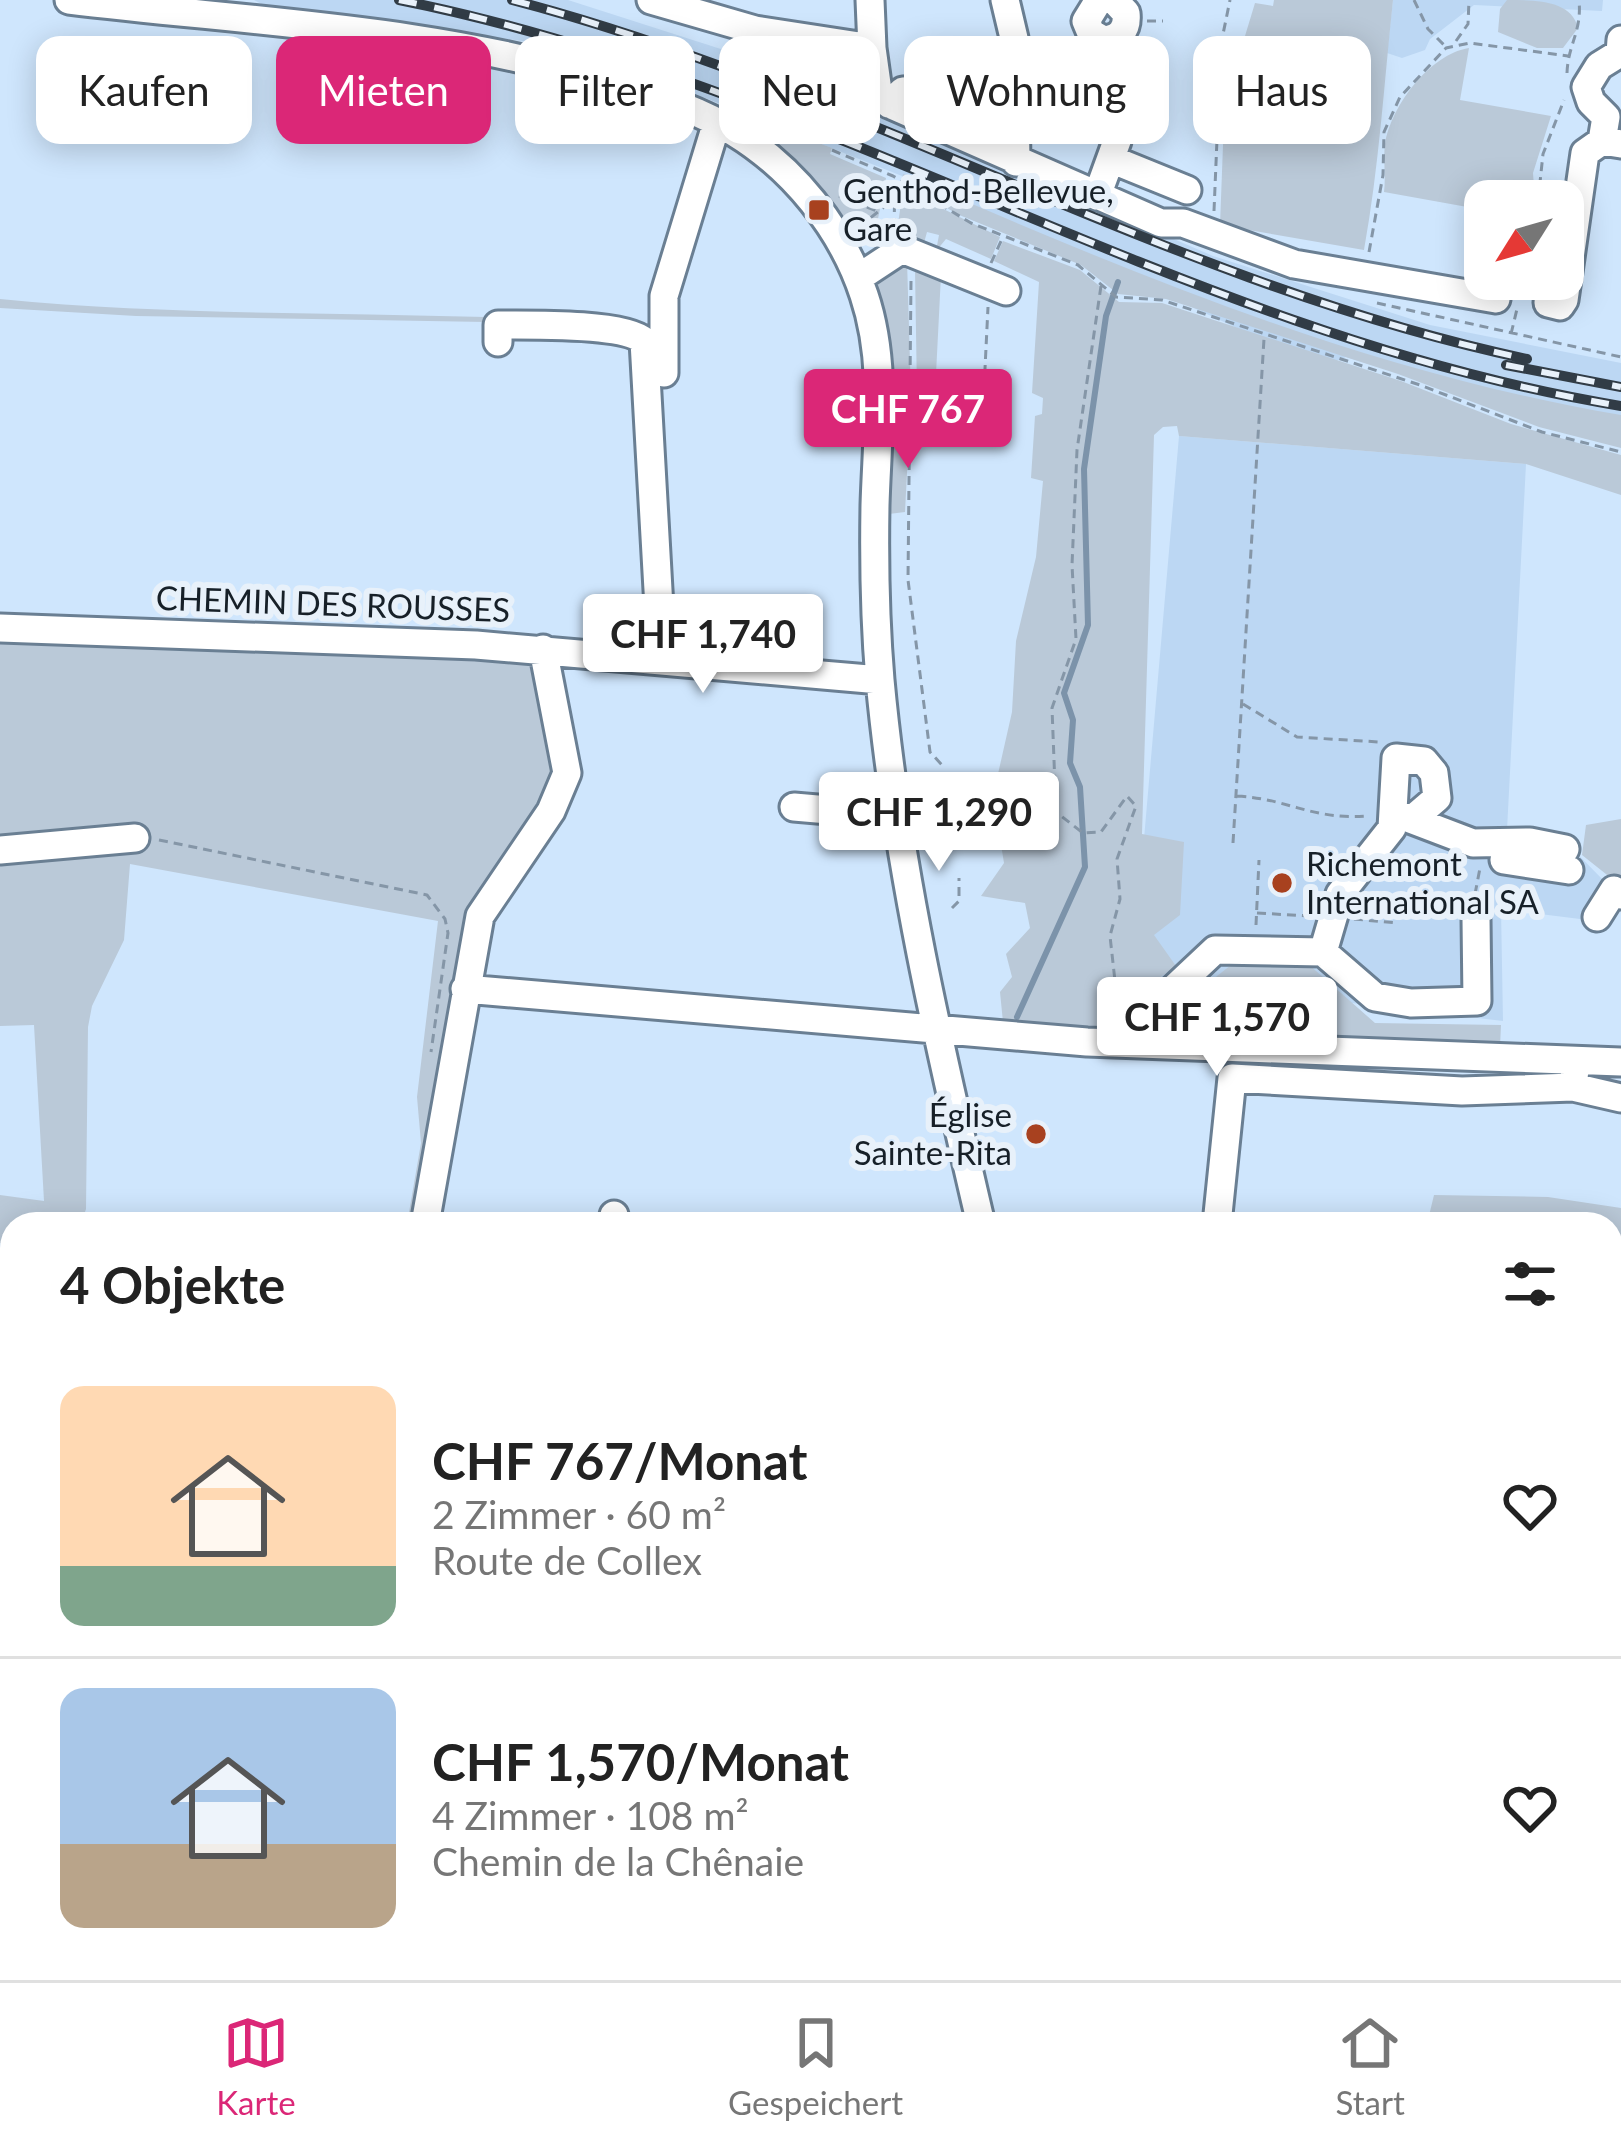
<!DOCTYPE html>
<html lang="de">
<head>
<meta charset="utf-8">
<style>
	:root { --surface:#fff; --page:#f2f2f2; --text:#222; --muted:#767676; --line:#e0e0e0; --accent:#db2777 }
	body { margin:0; font-family:Lato,sans-serif; background:var(--page); color:var(--text); height:100vh; display:flex; flex-direction:column; font-size:45px; white-space:nowrap }
	* { box-sizing:border-box; margin:0 }
	p { font-size:39px; color:var(--muted) }
	.icon { flex:none; width:66px; height:66px; fill:none; stroke:currentColor; stroke-width:2; stroke-linecap:round; stroke-linejoin:round }
	.map { position:relative; flex:1; overflow:hidden }
	.details { position:absolute; left:0px; top:1212px; width:1623px; height:768px; display:flex; flex-direction:column; background:var(--surface); border-radius:36px 36px 0 0; box-shadow:0 6px 30px #0003 }
	.details>* { flex:none }
	.banner { position:absolute; left:36px; top:36px; width:1551px; height:108px; display:flex; gap:24px }
	.needle { width:78px; rotate:233deg }
	.buttons { position:absolute; left:1464px; top:180px; display:grid; gap:24px }
	.buttons a { display:grid; place-items:center; width:120px; height:120px; border-radius:24px; background:var(--surface); box-shadow:0 6px 30px #0003; font-size:60px }
	.price { position:absolute; translate:-50% -102px; padding:0 27px; border-radius:12px; background:#fff; color:#222; font-size:39px; line-height:78px; filter:drop-shadow(0 3px 6px #0008) }
	.price::after { content:''; position:absolute; left:50%; top:72px; width:36px; height:27px; margin-left:-18px; background:inherit; clip-path:polygon(0 0,100% 0,50% 100%) }
	.price.active { background:var(--accent); color:#fff }
	ul { padding:0; list-style:none }
	li { display:flex; align-items:center; gap:36px; height:300px; padding:0 60px }
	li+li { border-top:3px solid var(--line) }
	li span { display:grid; place-items:center; flex:none; width:336px; height:240px; border-radius:24px; color:#555 }
	li>.icon { margin-inline-start:auto }
	span .icon { width:144px; height:144px; fill:#fffc; stroke-width:1 }
	li b { font-size:51px }
	h2 { display:flex; justify-content:space-between; align-items:center; height:144px; padding:0 60px; font-size:51px }
	.pill { padding:0 42px; border-radius:24px; background:var(--surface); box-shadow:0 6px 30px #0003; font-size:42px; line-height:108px }
	.pill.active { background:var(--accent); color:#fff }
	.menu { display:flex; justify-content:space-around; align-items:center; height:168px; border-top:3px solid var(--line); background:var(--surface); font-size:33px; color:var(--muted) }
	.menu a { display:grid; justify-items:center; gap:6px }
	.menu .active { color:var(--accent) }
	.map>svg:first-child { display:block }
	.built { fill:#bcd7f3 }
	.green { fill:#bac9d8 }
	.lines { fill:none; stroke-linecap:round; stroke-linejoin:round }
	.stream { stroke:#7c93aa; stroke-width:6 }
	.minor-casing { stroke:#6a7f93; stroke-width:33 }
	.path { stroke:#8596a7; stroke-width:3; stroke-dasharray:9 6; stroke-linecap:butt }
	.minor { stroke:#fff; stroke-width:27 }
	.rail-casing { stroke:#313c46; stroke-width:10 }
	.rail { stroke:#e8f1fa; stroke-width:6; stroke-dasharray:18; stroke-linecap:butt }
	.poi-dot { fill:#a8411f; stroke:#e8f1fa; stroke-width:4.5 }
	.labels { text-anchor:middle; stroke-width:12; stroke-linejoin:round; paint-order:stroke }
	.poi-label { font-size:33px; fill:#172028; stroke:#e8f1fa; text-anchor:start }
	.street-label { font-size:33px; fill:#172028; stroke:#e8f1fa }
</style>
</head>
<body>
<div class="map">
<svg width="1621" height="1980" viewBox="0 0 1621 1980">
	<rect width="100%" height="100%" fill="#cfe6fd"/>
	<!-- built -->
	<path class="built" d="M254,0H568L752,59L758,46L774,36L866,70L860,103L1213,256L1430,325L1621,363V442L1346,357L1321,367L1181,302L957,214L902,176L708,99L593,61L523,41L267,7Z
		M1393,0H1603L1602,11L1474,5L1430,39L1425,50L1402,58L1387,53Z
		M1179,436L1526,464L1507,830L1557,833L1605,882L1588,920L1501,909L1503,1021L1132,977Z"/>
	<!-- green -->
	<path class="green" d="M1274,0H1393C1384,84 1379,167 1364,250L1220,225L1227,39L1245,36L1255,3L1273,6Z
		M1507,0C1535,0 1572,0 1578,28L1563,48H1537L1498,32L1500,9Z
		M1469,48L1460,100L1551,116L1533,173L1535,201H1485L1484,210L1384,192C1386,176 1383,160 1385,144C1391,106 1430,54 1469,48Z
		M725,107L832,148L830,154L886,178L876,229L850,226L799,162Z
		M903,174C1137,276 1368,372 1621,415V448L1539,427L1398,374L1166,299L1118,294L1081,265L957,214L902,181Z
		M903,189L1000,237L991,259L946,239L936,251L939,235L927,232L922,250L897,231Z
		M1003,241L1080,270L1119,302L1162,303L1401,381L1511,424L1621,455V495L1526,464L1179,436L1177,426L1163,427L1154,435L1142,834L1184,842L1180,915L1154,935L1176,966L1144,989L1149,998L1102,1033L1003,1022L1000,992L1012,977L1006,954L1030,928L1025,903L981,896L1004,863L993,796L1012,712L1016,641L1036,557L1043,481L1031,478L1035,416L1042,414L1043,398L1032,393L1039,282L994,261Z
		M907,260L911,396L905,512L889,514L871,283Z
		M915,270L941,275L935,394L917,393Z
		M0,299C162,315 323,312 486,317V322L136,316L0,308Z
		M0,637L528,659L541,671L557,779L483,897L418,1224H407L421,1143L417,1097L438,921L130,864L124,940L92,1006L88,1027L86,1209L81,1224H12V1243H0V1195L44,1201L34,1025L0,1026Z
		M1621,819V886L1582,855L1586,825Z
		M1240,958L1307,963L1375,1023L1501,1025L1500,1047L1143,1034Z
		M1434,1195L1548,1197L1621,1208V1542L1611,1538V1224H1427Z
		M0,1526L12,1536V1968H36L30,1980H0Z
		M1611,1782L1621,1789V1980L1531,1968H1611Z
		M1172,1968H1524L1518,1980H1174Z"/>
	<g class="lines">
		<!-- stream -->
		<path class="stream" d="M1017,1017L1085,867L1080,787L1070,763L1073,720L1064,693L1088,625L1084,469L1106,316L1118,282"/>
		<defs>
			<path id="minor" d="M69,0C250,22 439,28 615,84C656,97 698,109 734,132C793,168 842,228 864,295C887,363 877,435 875,505C874,563 875,622 880,680C897,864 939,1045 981,1224
				M651,0L755,30L872,48L870,0
				M1005,0L1014,38L1016,162
				M1099,0L1086,21L1091,33L1103,40C1119,39 1128,30 1126,13L1114,0
				M872,48L878,91L889,104L1161,223H1183L1294,264L1496,299
				M889,104L903,91L956,88
				M1602,141L1606,117L1591,102L1586,87L1599,66L1620,53L1621,40
				M1118,162L1187,190
				M1097,196L1117,141L1118,36
				M858,278L902,249L1006,291
				M1562,289H1549L1548,303L1560,306L1564,300L1585,153L1602,141L1621,144
				M498,342V325C529,325 625,323 644,341L662,661
				M664,373V296L717,122
				M0,628L476,645L880,680
				M794,807L898,816
				M1410,819L1473,843L1530,842L1565,849
				M1507,843L1504,860L1569,870
				M0,850L135,838
				M1597,917L1614,890L1621,895
				M1323,952L1340,894L1392,828L1396,758L1424,761L1434,773L1437,798L1416,816L1393,819
				M465,989L1087,1042L1621,1062
				M1116,1043L1215,950L1323,952L1375,997L1411,1003L1477,1001L1476,919
				M1575,1069L1573,1087L1621,1098
				M425,1224L480,916L551,811L567,773L543,649
				M614,1224V1215
				M1217,1224L1232,1078L1462,1091L1573,1087
				M0,1550L12,1560
				M1611,1663L1621,1638
				M649,1968L671,1980
				M1160,1968L1163,1980
				M439,1972L455,1980
				M39,1980L44,1968
				M272,1980L277,1968
				M1308,1980L1310,1969"/>
		</defs>
		<!-- minor casing -->
		<use href="#minor" class="minor-casing"/>
		<!-- path -->
		<path class="path" d="M1414,0L1428,29L1446,47
			M1147,21H1163
			M1456,41L1468,24L1469,0
			M1091,59L1077,77L1093,112
			M835,66L827,86L853,97
			M1567,73C1568,44 1582,32 1579,0
			M832,150L893,176L971,223L1078,265L1116,297L1162,300L1420,385L1542,432L1621,452
			M839,196L877,211
			M1538,201L1543,154L1564,100
			M1214,211L1221,44L1230,0
			M859,227L894,199
			M894,227L895,183
			M861,230L881,235
			M1369,252L1383,175L1384,132L1400,97L1446,48L1470,43L1568,56
			M991,263L1002,239
			M911,281L908,580L930,752L942,765
			M1101,286L1077,450L1072,565L1076,639L1052,708L1056,812L1083,833L1101,832L1127,796L1136,806L1117,859L1120,899L1110,936L1115,981L1111,1018
			M1518,293L1524,279
			M1377,303L1621,357
			M1511,334L1517,309
			M984,389L988,307
			M1243,704L1297,737L1379,742
			M1237,796C1290,799 1310,820 1368,816
			M159,840L427,895L445,919L448,933L431,1052
			M1233,843L1264,339
			M1475,894L1480,868
			M952,908L959,901V878
			M1257,913L1309,916
			M1354,919L1397,923
			M1256,925L1259,860
			M1247,1980L1248,1968"/>
		<!-- minor -->
		<use href="#minor" class="minor"/>
		<defs>
			<path id="rail" d="M399,0C827,85 1187,335 1621,406
				M512,0C861,91 1172,284 1527,359
				M1506,365L1621,387"/>
		</defs>
		<!-- rail casing -->
		<use href="#rail" class="rail-casing"/>
		<!-- rail -->
		<use href="#rail" class="rail"/>
	</g>
	<!-- markers -->
	<g class="poi-dot">
		<rect x="807" y="198" width="24" height="24" rx="6"/>
		<circle cx="1282" cy="883" r="12"/>
		<circle cx="1036" cy="1134" r="12"/>
	</g>
	<g class="labels">
		<!-- poi labels -->
		<g class="poi-label">
			<text x="843" y="203">Genthod-Bellevue,<tspan x="843" dy="38">Gare</tspan></text>
			<text x="1306" y="876">Richemont<tspan x="1306" dy="38">International SA</tspan></text>
			<text x="1012" y="1127" text-anchor="end">Église<tspan x="1012" dy="38">Sainte-Rita</tspan></text>
		</g>
		<!-- street labels -->
		<g class="street-label">
			<text transform="translate(333 604) rotate(2)" y="12">CHEMIN DES ROUSSES</text>
		</g>
	</g>
</svg>
<div class="buttons">
<a><svg class="needle" viewBox="-14 -14 28 28"><path d="M0-13l5 13h-10z" fill="#e53935"/><path d="M0 13l5-13h-10z" fill="#767676"/></svg></a>
</div>
<b class="price active" style="left:908px;top:471px">CHF 767</b>
<b class="price" style="left:703px;top:696px">CHF 1,740</b>
<b class="price" style="left:939px;top:874px">CHF 1,290</b>
<b class="price" style="left:1217px;top:1079px">CHF 1,570</b>
<div class="banner">
<a class="pill">Kaufen</a>
<a class="pill active">Mieten</a>
<a class="pill">Filter</a>
<a class="pill">Neu</a>
<a class="pill">Wohnung</a>
<a class="pill">Haus</a>
</div>
<section class="details">
<h2>4 Objekte<svg class="icon" aria-label="filters" viewBox="0 0 24 24"><path d="M4 7h16M4 17h16"/><circle cx="9" cy="7" r="2"/><circle cx="15" cy="17" r="2"/></svg></h2>
<ul>
<li><span style="background:linear-gradient(#ffd9b3 75%,#7fa58c 0)"><svg class="icon" aria-label="home" viewBox="0 0 24 24"><path d="M3 11l9-7 9 7M6 9v11h12V9"/></svg></span><div><b>CHF 767/Monat</b><p>2 Zimmer · 60 m²</p><p>Route de Collex</p></div><svg class="icon" aria-label="heart" viewBox="0 0 24 24"><path d="M12 20l-8-8c-3-5 5-10 8-4 3-6 11-1 8 4z"/></svg></li>
<li><span style="background:linear-gradient(#a9c7e8 65%,#b9a48a 0)"><svg class="icon" aria-label="home" viewBox="0 0 24 24"><path d="M3 11l9-7 9 7M6 9v11h12V9"/></svg></span><div><b>CHF 1,570/Monat</b><p>4 Zimmer · 108 m²</p><p>Chemin de la Chênaie</p></div><svg class="icon" aria-label="heart" viewBox="0 0 24 24"><path d="M12 20l-8-8c-3-5 5-10 8-4 3-6 11-1 8 4z"/></svg></li>
</ul>
</section>
</div>
<nav class="menu">
<a class="active"><svg class="icon" aria-label="map" viewBox="0 0 24 24"><path d="M3 6l6-2 6 2 6-2v14l-6 2-6-2-6 2zM9 4v14M15 6v14"/></svg>Karte</a>
<a><svg class="icon" aria-label="saved" viewBox="0 0 24 24"><path d="M7 4h10v16l-5-4-5 4z"/></svg>Gespeichert</a>
<a><svg class="icon" aria-label="home" viewBox="0 0 24 24"><path d="M3 11l9-7 9 7M6 9v11h12V9"/></svg>Start</a>
</nav>
</body>
</html>
